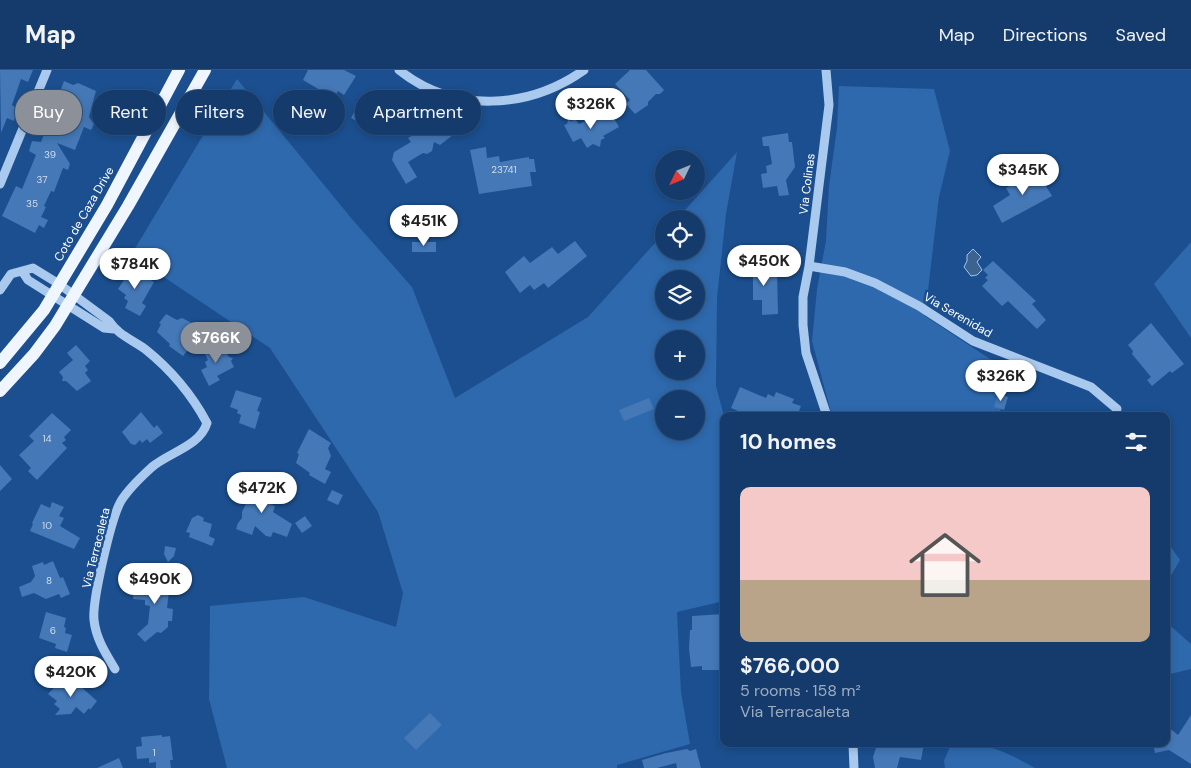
<!DOCTYPE html>
<html lang="en">
<head>
<meta charset="utf-8">
<style>
	:root { --surface:#143b6b; --page:#1d4271; --text:#f1f3f6; --muted:#9dadc1; --line:#33557e; --accent:#8c9099 }
	body { margin:0; font-family:"DM Sans",sans-serif; background:var(--page); color:var(--text); height:100vh; display:flex; flex-direction:column; font-size:19px; white-space:nowrap }
	* { box-sizing:border-box; margin:0 }
	p { font-size:16px; color:var(--muted) }
	.icon { flex:none; width:28px; height:28px; fill:none; stroke:currentColor; stroke-width:2; stroke-linecap:round; stroke-linejoin:round }
	.map { position:relative; flex:1; overflow:hidden }
	.drawer { position:absolute; left:720px; top:342px; width:450px; height:335px; display:flex; flex-direction:column; background:var(--surface); border-radius:10px; box-shadow:0 2px 8px #0003,0 0 0 1px var(--line) }
	.drawer>* { flex:none }
	.banner { position:absolute; left:15px; top:20px; width:475px; height:45px; display:flex; gap:10px }
	.needle { width:32px; rotate:227deg }
	.fabs { position:absolute; left:655px; top:80px; display:grid; gap:10px }
	.fabs a { display:grid; place-items:center; width:50px; height:50px; border-radius:50%; background:var(--surface); box-shadow:0 2px 8px #0003,0 0 0 1px var(--line); font-size:25px }
	.price { position:absolute; translate:-50% -42px; padding:0 11px; border-radius:18px; background:#fff; color:#222; font-size:16px; line-height:32px; filter:drop-shadow(0 1px 2px #0008) }
	.price::after { content:''; position:absolute; left:50%; top:30px; width:15px; height:11px; margin-left:-8px; background:inherit; clip-path:polygon(0 0,100% 0,50% 100%) }
	.price.current { background:var(--accent); color:#fff }
	ul { padding:0; list-style:none }
	li { display:grid; align-content:center; gap:10px; height:265px; padding:0 20px }
	li+li { border-top:1px solid var(--line) }
	li span { display:grid; place-items:center; height:155px; border-radius:10px; color:#555 }
	li>.icon { margin-inline-start:auto }
	span .icon { width:90px; height:90px; fill:#fffc; stroke-width:1 }
	li b { font-size:21px }
	h2 { display:flex; justify-content:space-between; align-items:center; height:60px; padding:0 20px; font-size:21px }
	.chip { padding:0 18px; border-radius:22px; background:var(--surface); box-shadow:0 2px 8px #0003,0 0 0 1px var(--line); font-size:18px; line-height:45px }
	.chip.current { background:var(--accent); color:#fff }
	header { display:flex; align-items:center; gap:30px; box-sizing:border-box; height:70px; padding:0 25px; background:var(--surface); border-bottom:1px solid var(--line) }
	header strong { font-size:24px }
	nav { display:flex; gap:28px; margin-inline-start:auto; font-size:18px }
	.map>svg:first-child { display:block }
	.green { fill:#2e69ad; fill-rule:evenodd }
	.water { fill:#3c6290; stroke:#9cc4f0 }
	.building { fill:#4478b7 }
	.lines { fill:none; stroke-linecap:round; stroke-linejoin:round }
	.minor { stroke:#a9c9ee; stroke-width:9 }
	.major { stroke:#f0f6ff; stroke-width:12 }
	.labels { text-anchor:middle; stroke-width:5; stroke-linejoin:round; paint-order:stroke }
	.number-label { font-size:10px; fill:#d0dded }
	.street-label { font-size:12px; fill:#fff; stroke:#1b4f8f }
</style>
</head>
<body>
<header>
<strong>Map</strong>
<nav><a>Map</a><a>Directions</a><a>Saved</a></nav>
</header>
<div class="map">
<svg width="1191" height="698" viewBox="0 0 1191 698">
	<rect width="100%" height="100%" fill="#1b4f8f"/>
	<!-- green -->
	<path class="green" d="M237,9L352,149L412,217L455,328L588,247L664,163V181H696V149H677L737,82L726,144L717,228L716,316L724,346V531L677,542L681,622L690,674L617,695V698H227L209,629L210,536L304,527L396,557L403,523L378,442L270,278L131,185ZM664,209H696V241H664ZM664,269H696V301H664ZM664,329H696V361H664Z
		M839,16L934,19L950,81L939,127L925,246L990,289L1017,296L1000,339L1003,346H832L812,271L817,219L826,171L829,116L837,58Z
		M1191,172V268L1154,214Z
		M1166,470L1180,490L1166,514Z
		M1166,552L1191,574V599L1166,605Z
		M951,674C991,674 1000,679 1035,698H945L944,691Z"/>
	<!-- water -->
	<path class="water" d="M973,179L981,187L977,192L982,200L977,205L971,206L964,197L967,191V185Z"/>
	<!-- building -->
	<path class="building" d="M0,0H33L28,12L21,9L12,35L18,39L14,51L7,48L1,63Z
		M308,0H344L356,6L344,25L338,21L335,26L331,23L323,46L313,43L320,20L303,10Z
		M630,0H646L664,20L660,24H656L648,32V35L635,44L626,34L630,30L615,14Z
		M64,11L73,15L78,13L96,21L89,47L94,54L91,60L84,57L75,80L57,73L70,94L68,100L63,98L54,122L51,121L44,136L46,137L41,147L48,150L44,158L39,155L35,163L2,146L16,116L22,119L36,85L29,81L32,71L41,72Z
		M364,23L372,28L373,26L377,28L378,26L407,41L398,56L389,51L381,64L351,48Z
		M599,45L601,48L612,45L619,57L603,66L605,68L601,70L600,77L593,74L587,78L581,68L573,72L564,55L567,54L568,50L572,51L575,49L579,54Z
		M444,49L453,65L440,75L434,72L432,81L427,84L423,83L408,92L417,107L406,114L392,90L394,82L411,72L408,68L415,64V60L430,63L431,56Z
		M788,63L789,72H792L795,97L786,110L789,125L779,126L777,116L763,118L761,104L767,103L766,96L772,94L769,76H763L762,67Z
		M486,77L487,88L499,86L500,92L529,87V89H534L536,102H530L532,116L479,124L470,80Z
		M1031,100L1046,105L1044,113L1052,126L1002,153L993,136L1010,125L1006,118L1030,105Z
		M575,171L587,186L548,218L544,213L534,220L530,215L520,223L505,202L524,186L530,193L552,177L558,184Z
		M412,172H436V182H412Z
		M993,191L1036,231L1032,234L1046,250L1037,259L1008,231L1002,236L982,216L988,210L985,208L988,205L983,200Z
		M755,194H765V197L777,198L778,244L762,245V230H753V206H742L741,197H755Z
		M128,196L154,212L142,233L146,236L140,246L125,238L128,231L124,228L126,225L118,219L126,207L123,205Z
		M166,244L177,250L182,248L192,253L193,261L184,272L190,277L183,286L169,276L170,274L157,262L161,254L159,253Z
		M1151,253L1184,294L1172,303L1170,301L1152,316L1147,310L1151,307L1132,284L1133,281L1128,275Z
		M220,274L229,287L233,288L231,291L234,297L217,306L220,310L209,316L201,300L207,297L205,292L208,290L204,282Z
		M76,275L90,291L85,296L88,300L85,303L91,311L77,321L66,311H62L63,307L59,302L73,290L67,283Z
		M740,317L766,328L768,324L774,327L776,322L794,329L792,333L801,336L797,346H750L731,338Z
		M236,320L262,328L257,341L260,342L255,359L239,353L241,345L237,343L238,340L230,337Z
		M998,324L1008,327L1004,340L994,337Z
		M649,328L654,339L624,351L619,340Z
		M141,342L154,358L157,355L163,363L150,373L147,369L142,373L140,370L135,375L131,374L122,362Z
		M52,343L71,360L64,367L66,370L62,373L67,378L37,410L28,401L31,398L19,385L34,371L29,366Z
		M309,359L331,373L328,378L331,386L325,399L331,402L325,414L309,405L310,403L296,393L299,384L297,383Z
		M0,395L12,409L0,421Z
		M253,413L275,422L270,434L275,436L273,442L292,454L287,467L273,462L271,467L266,466L255,456L252,465L236,459L238,453L242,448V442L252,421L251,418Z
		M332,420L343,425L338,435L327,430Z
		M52,432L64,437L59,446L64,448L60,456L80,468L74,479L30,461L33,454L32,453L41,434L50,438Z
		M198,445L204,448L203,451L212,454L209,466L215,469L212,476L189,467L190,463L186,462L192,448Z
		M305,446L312,456L302,463L295,453Z
		M165,476L176,478L174,486L168,492L164,484Z
		M53,491L60,508L63,507L70,524L61,528L59,524L46,529L34,523L22,527L19,517L31,512L35,506L32,496L43,492L44,495Z
		M167,502L171,505L167,538L173,539L172,551H168V557L161,563L157,562L145,572L137,564L148,554L150,536L145,535V530L133,529L134,517L140,518L141,509L159,510Z
		M46,542L66,548L64,557L66,558L65,563L72,565L67,582L55,578L56,574L39,568Z
		M724,544V600H702V596L691,597L689,578L690,560H692V546Z
		M63,608L77,618L79,615L97,631L90,640L89,638L84,644L76,637L71,644L55,645L60,639L54,634L57,631L48,624Z
		M430,643L442,655L416,680L404,668Z
		M1191,645V694L1169,680L1155,683L1153,674H1166V662L1172,660L1178,665Z
		M162,665V667L170,666L173,690H170L171,698H156V692L149,693V688L137,689L136,677L142,676L141,667Z
		M880,674H924L921,690L900,687L897,698H875L873,687L877,675Z
		M687,679L690,681L696,679L701,698H677L676,693L657,698H644L642,690L666,683Z
		M119,688L123,698H97Z"/>
	<g class="lines">
		<!-- minor -->
		<path class="minor" d="M399,0C454,44 529,39 584,0
			M826,0L829,35L809,196L803,227V255L806,283L827,346
			M0,114L47,0
			M809,196L845,202L875,213L919,236L973,271L1091,317L1117,339
			M22,201L28,210L104,258L114,259
			M0,220L11,204L33,198L59,214L109,251C118,265 133,270 145,279C170,299 192,325 207,353C200,376 170,382 152,397C141,407 129,418 121,431C111,448 92,531 94,550C96,569 106,584 115,599
			M853,674L854,698"/>
		<!-- major -->
		<path class="major" d="M0,293L44,240L107,135L179,0
			M0,321L34,284L55,256L128,136L205,0"/>
	</g>
	<g class="labels">
		<!-- number labels -->
		<g class="number-label">
			<text x="50" y="88">39</text>
			<text x="504" y="103">23741</text>
			<text x="42" y="113">37</text>
			<text x="32" y="137">35</text>
			<text x="47" y="372">14</text>
			<text x="47" y="459">10</text>
			<text x="49" y="514">8</text>
			<text x="53" y="564">6</text>
			<text x="154" y="686">1</text>
		</g>
		<!-- street labels -->
		<g class="street-label">
			<text transform="translate(807 114) rotate(-83)" y="4">Via Colinas</text>
			<text transform="translate(84 144) rotate(-60)" y="4">Coto de Caza Drive</text>
			<text transform="translate(958 245) rotate(30)" y="4">Via Serenidad</text>
			<text transform="translate(96 478) rotate(-76)" y="4">Via Terracaleta</text>
		</g>
	</g>
</svg>
<div class="fabs">
<a><svg class="needle" viewBox="-14 -14 28 28"><path d="M0-13l5 13h-10z" fill="#e53935"/><path d="M0 13l5-13h-10z" fill="#9dadc1"/></svg></a>
<a><svg class="icon" aria-label="locate" viewBox="0 0 24 24"><circle cx="12" cy="12" r="6"/><path d="M12 2v4M12 18v4M2 12h4M18 12h4"/></svg></a>
<a><svg class="icon" aria-label="layers" viewBox="0 0 24 24"><path d="M12 4l9 5-9 5-9-5zM3 14l9 5 9-5"/></svg></a>
<a>+</a>
<a>−</a>
</div>
<b class="price" style="left:591px;top:60px">$326K</b>
<b class="price" style="left:1023px;top:126px">$345K</b>
<b class="price" style="left:424px;top:177px">$451K</b>
<b class="price" style="left:764px;top:217px">$450K</b>
<b class="price" style="left:135px;top:220px">$784K</b>
<b class="price current" style="left:216px;top:294px">$766K</b>
<b class="price" style="left:1001px;top:332px">$326K</b>
<b class="price" style="left:262px;top:444px">$472K</b>
<b class="price" style="left:155px;top:535px">$490K</b>
<b class="price" style="left:71px;top:628px">$420K</b>
<div class="banner">
<a class="chip current">Buy</a>
<a class="chip">Rent</a>
<a class="chip">Filters</a>
<a class="chip">New</a>
<a class="chip">Apartment</a>
</div>
<section class="drawer">
<h2>10 homes<svg class="icon" aria-label="filters" viewBox="0 0 24 24"><path d="M4 7h16M4 17h16"/><circle cx="9" cy="7" r="2"/><circle cx="15" cy="17" r="2"/></svg></h2>
<ul>
<li><span style="background:linear-gradient(#f6c9c9 60%,#b9a48a 0)"><svg class="icon" aria-label="home" viewBox="0 0 24 24"><path d="M3 11l9-7 9 7M6 9v11h12V9"/></svg></span><div><b>$766,000</b><p>5 rooms · 158 m²</p><p>Via Terracaleta</p></div></li>
</ul>
</section>
</div>
</body>
</html>
